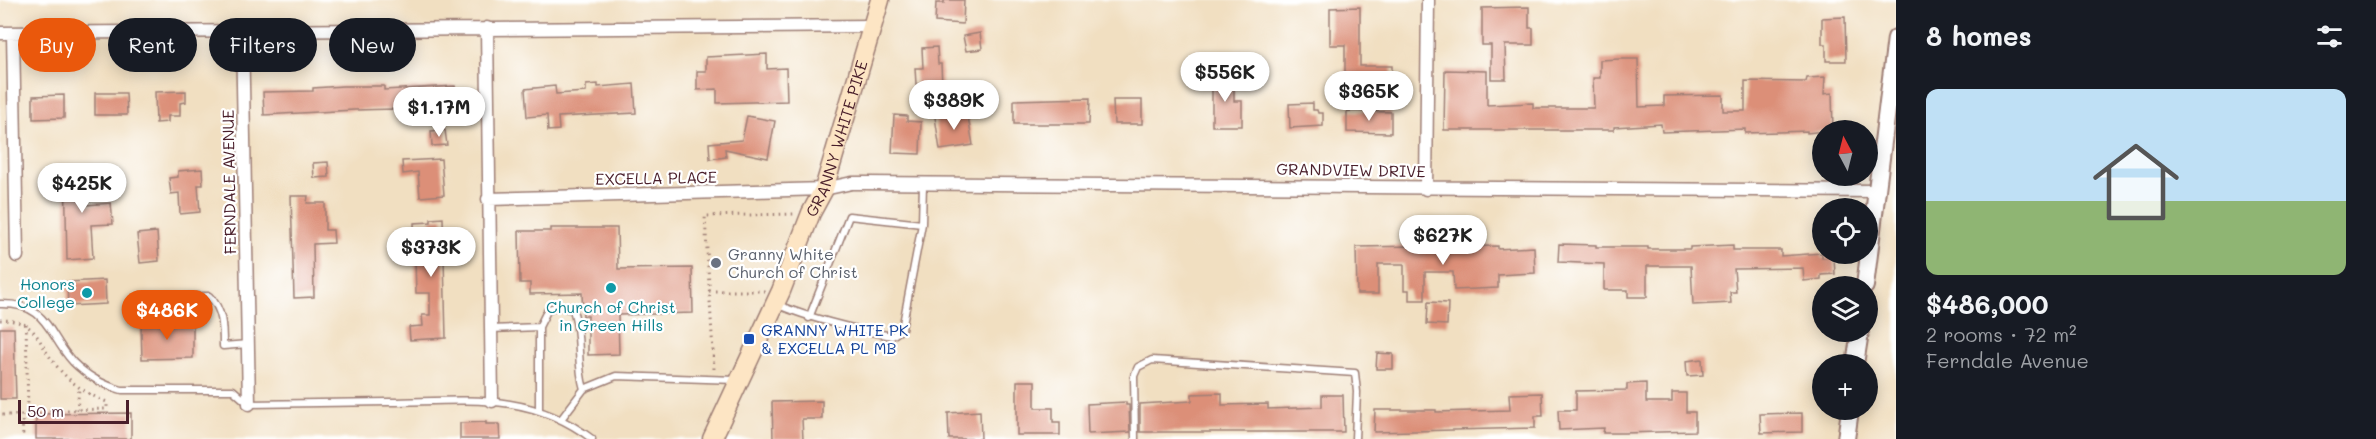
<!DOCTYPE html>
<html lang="en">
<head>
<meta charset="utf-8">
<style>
	:root { --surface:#171b24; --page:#20242c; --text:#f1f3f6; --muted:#9ea1a6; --line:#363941; --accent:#ea580c }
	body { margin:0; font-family:Mali,sans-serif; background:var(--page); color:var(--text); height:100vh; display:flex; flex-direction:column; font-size:22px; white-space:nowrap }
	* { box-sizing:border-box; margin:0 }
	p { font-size:20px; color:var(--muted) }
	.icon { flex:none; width:33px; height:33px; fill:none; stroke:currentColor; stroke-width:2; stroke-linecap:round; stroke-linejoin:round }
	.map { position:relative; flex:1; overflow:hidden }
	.details { display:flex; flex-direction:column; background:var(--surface); width:480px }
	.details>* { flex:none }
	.guide { position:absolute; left:18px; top:18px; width:570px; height:54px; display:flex; gap:12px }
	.needle { width:39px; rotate:353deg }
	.controls { position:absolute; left:1812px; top:120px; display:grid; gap:12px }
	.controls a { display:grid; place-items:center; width:66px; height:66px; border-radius:50%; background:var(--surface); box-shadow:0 3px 15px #0003; font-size:30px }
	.scale { position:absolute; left:18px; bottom:15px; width:111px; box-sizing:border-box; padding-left:6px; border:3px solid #4a1f2b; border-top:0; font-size:16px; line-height:21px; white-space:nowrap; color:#4a1f2b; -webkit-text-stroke:4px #fff; paint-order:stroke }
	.price { position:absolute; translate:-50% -51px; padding:0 14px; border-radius:21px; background:#fff; color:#222; font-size:20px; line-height:39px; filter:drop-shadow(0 2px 3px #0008) }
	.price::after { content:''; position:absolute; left:50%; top:36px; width:18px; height:14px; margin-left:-9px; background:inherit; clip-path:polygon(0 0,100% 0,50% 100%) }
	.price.on { background:var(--accent); color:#fff }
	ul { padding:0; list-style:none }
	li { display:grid; align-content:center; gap:12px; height:318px; padding:0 30px }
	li+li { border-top:2px solid var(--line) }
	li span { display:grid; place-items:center; height:186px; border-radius:12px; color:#555 }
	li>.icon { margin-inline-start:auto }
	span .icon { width:108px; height:108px; fill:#fffc; stroke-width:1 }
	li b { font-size:26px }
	h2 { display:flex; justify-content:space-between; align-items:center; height:72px; padding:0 30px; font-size:26px }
	.chip { padding:0 21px; border-radius:27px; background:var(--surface); box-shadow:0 3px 15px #0003; font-size:21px; line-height:54px }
	.chip.on { background:var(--accent); color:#fff }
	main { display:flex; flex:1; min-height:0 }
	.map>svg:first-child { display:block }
	.building { fill:#dc8f78 }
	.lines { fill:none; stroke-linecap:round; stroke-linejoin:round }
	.service-casing { stroke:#9e7f76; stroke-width:9 }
	.minor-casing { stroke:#9e7f76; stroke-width:15 }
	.tertiary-casing { stroke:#9e7f76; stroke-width:20 }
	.secondary-casing { stroke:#9e7f76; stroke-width:21 }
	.path { stroke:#9e7f76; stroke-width:3; stroke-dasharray:1.5 4.5; stroke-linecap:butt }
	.service { stroke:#fff; stroke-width:6 }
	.minor { stroke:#fff; stroke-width:12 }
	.tertiary { stroke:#fff; stroke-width:16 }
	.secondary { stroke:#fde5c4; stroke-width:18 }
	.worship-dot { fill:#6b7280; stroke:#fff; stroke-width:2 }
	.culture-dot { fill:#0f9aa8; stroke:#fff; stroke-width:2 }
	.transit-dot { fill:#1a4fb4; stroke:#fff; stroke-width:2 }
	.labels { text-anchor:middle; stroke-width:4.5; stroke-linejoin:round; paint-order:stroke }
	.street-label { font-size:16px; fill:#4a1f2b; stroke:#fff }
	.worship-label { font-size:16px; fill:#5b616d; stroke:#fff; text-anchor:start }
	.culture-label { font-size:16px; fill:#0d838f; stroke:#fff; text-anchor:end }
	.transit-label { font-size:16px; fill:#164399; stroke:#fff; text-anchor:start }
</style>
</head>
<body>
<main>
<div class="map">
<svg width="1896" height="439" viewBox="0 0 1896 439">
	<rect width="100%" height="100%" fill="#fff"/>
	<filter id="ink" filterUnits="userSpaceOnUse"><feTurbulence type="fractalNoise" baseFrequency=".0167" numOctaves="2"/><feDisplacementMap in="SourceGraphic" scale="12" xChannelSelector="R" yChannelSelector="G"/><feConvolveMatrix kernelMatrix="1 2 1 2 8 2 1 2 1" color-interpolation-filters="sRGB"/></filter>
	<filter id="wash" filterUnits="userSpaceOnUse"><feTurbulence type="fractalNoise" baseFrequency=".008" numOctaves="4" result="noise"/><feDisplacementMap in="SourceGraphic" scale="24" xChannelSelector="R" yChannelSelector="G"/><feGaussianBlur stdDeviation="1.35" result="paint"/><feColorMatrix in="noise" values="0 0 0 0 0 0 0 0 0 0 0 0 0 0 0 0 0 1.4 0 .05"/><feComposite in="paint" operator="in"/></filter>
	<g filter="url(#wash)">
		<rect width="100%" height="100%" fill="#f1dfc1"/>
		<g id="blocks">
			<!-- building -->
			<path class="building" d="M944,0H964L963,24L935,22L936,3H944Z
				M1360,7V66H1392V89H1345V45H1330V8Z
				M1529,7V28H1533V45H1505L1506,79H1491V45H1482V8Z
				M1845,17L1846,61H1826V44H1822V18Z
				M980,33L982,49L966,51L963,36Z
				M937,47L938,64H941L942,86L930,87L929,84H916L915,68H923L922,48Z
				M767,54V69L786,68L787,101L717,103V89L697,90V71H706V57Z
				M1619,59H1638L1639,107L1664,106V96L1723,95V111H1745V81L1806,82L1807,78L1825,77L1824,94L1832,93L1833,130L1807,133V131L1745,133V129L1662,132L1661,124L1614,127V130H1444L1445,70L1487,71V105L1533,103V108H1594L1593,78H1600V60Z
				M1212,75H1229L1230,85H1234V101H1242V126H1212Z
				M598,84V87L634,84L636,113L558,117L559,130L548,131L547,115L527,117L525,89L555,86L556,94L586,92V85Z
				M343,86H384V90L455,86L458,115L436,117V108L395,112V109L354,110L264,115L263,92L313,91V88Z
				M186,91V102L180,103V116H168V122L156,123L155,92Z
				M95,93H126L127,115H95Z
				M64,95V118L33,119V96Z
				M1090,98L1089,124H1014V100Z
				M1113,100H1142V124H1114Z
				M1313,103V110H1317L1318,113H1323V126L1290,128L1289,104Z
				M967,111L973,145L940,150L935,117Z
				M1347,111L1391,112V133L1347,132Z
				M894,115L907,116V121L921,122L920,154L892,153Z
				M747,116L775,121L768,158L725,149L726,157L710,159L709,143L742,140Z
				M445,130L447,145L432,146L431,131Z
				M441,159L444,195L420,197L418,172L403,174L402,161Z
				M328,162L329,177L314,178L313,163Z
				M92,167L93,181L85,182L87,205L111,203L113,224L91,225L93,258L67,260L65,169Z
				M202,169L203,185H198L200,212L180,214L179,193L171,194L169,178L178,177V171Z
				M291,196H308L307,203H325V230H333L334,243L313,244L314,297L294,298Z
				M443,218L446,338L410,340L409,327L423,326L422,315H430V293H416L414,223L431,222V219Z
				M551,228H617L618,269L692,268L693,313L618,315L619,354L588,355V316H583L582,293L530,294V283H520L519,231H551Z
				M157,232L159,261L140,263L137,234Z
				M1559,244L1596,245V247H1648V249H1690V247L1733,245V250H1781V256L1822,253V258L1834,257L1835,274L1821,275V279L1804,281L1803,268L1734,269L1736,292H1730L1731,303L1693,305L1691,266H1647V297H1628V290H1604V264L1558,262Z
				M1421,246H1443V247L1498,246V249L1534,247L1535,273L1498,275V288L1454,290L1453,272H1425V300H1409V290H1404V264H1378V294H1357L1356,247Z
				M105,280L106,304L68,306L67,282Z
				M1428,302L1448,303L1447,325L1427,324Z
				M193,324V358L142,359L141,325Z
				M0,328H14L16,399H0Z
				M1377,353L1393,354V369H1376Z
				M1702,359L1703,375L1687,376L1686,361Z
				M1017,381H1035V408H1053V422H1060V435H1017Z
				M1646,383V402H1672V393H1686V412H1695V431L1624,433H1603L1604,428L1559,430L1558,410H1576V391L1627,390V384Z
				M1222,393V405L1268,404V409L1322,407V395H1343L1344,432H1140V404L1192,401V394Z
				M1542,393L1543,416H1535V428L1374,432L1375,410H1436V412L1510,410L1509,394Z
				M822,401V419H802L803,439H773L772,402Z
				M1126,402V405H1129L1130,432L1088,434L1087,404Z
				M980,411L981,439H949L948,413Z
				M131,413V439H36V414Z
				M1802,413V432L1761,433L1760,414Z
				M486,422V424H499L500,439H460V423Z"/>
		</g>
	</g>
	<g filter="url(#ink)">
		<use href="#blocks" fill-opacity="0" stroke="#9e7f76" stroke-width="1.5"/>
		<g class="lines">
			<defs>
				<path id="service" d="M153,297L209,296C223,309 223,327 223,346L248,344
					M0,304C49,303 47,334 73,362C87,376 103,385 122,390H233L249,404C297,403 344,403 391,402C466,401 529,391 592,439
					M778,305C815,320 853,329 892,336L902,329L922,224
					M809,318L849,216L922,224L923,183
					M539,327L548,309L558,306L573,310C582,335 576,364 584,389
					M491,329L539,327V410
					M562,418L584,389L616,376L736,380
					M1135,439L1134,376L1138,367L1152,360L1355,373L1357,392L1355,439"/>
				<path id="minor" d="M487,28L492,401
					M242,31L249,404
					M0,33L873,26
					M13,33L17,256
					M1426,189L1428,0
					M488,199L824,189L852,183C1194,184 1536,189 1877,191"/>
				<path id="tertiary" d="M1865,286L1896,38
					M1855,364L1860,332
					M1846,439L1850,410"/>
				<g id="secondary">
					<path id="s1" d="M712,439L781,291L811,213L824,189L880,0"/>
				</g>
			</defs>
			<!-- service casing -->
			<use href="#service" class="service-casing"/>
			<!-- minor casing -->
			<use href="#minor" class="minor-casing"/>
			<!-- tertiary casing -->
			<use href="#tertiary" class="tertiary-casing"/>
			<!-- secondary casing -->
			<use href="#secondary" class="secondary-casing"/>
			<!-- path -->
			<path class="path" d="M709,291H765
				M0,320C38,320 36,340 55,364C69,382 86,394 107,402V409L28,411L22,415H0
				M26,324L28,411
				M714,369L705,216L795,214
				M77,410L79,389
				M22,415L23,439"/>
			<!-- service -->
			<use href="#service" class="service"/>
			<!-- minor -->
			<use href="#minor" class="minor"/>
			<!-- tertiary -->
			<use href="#tertiary" class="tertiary"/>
			<!-- secondary -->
			<use href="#secondary" class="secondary"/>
		</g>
	</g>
	<!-- markers -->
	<circle class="worship-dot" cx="716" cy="263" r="6"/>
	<g class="culture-dot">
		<circle cx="611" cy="288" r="6"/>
		<circle cx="87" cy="293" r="6"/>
	</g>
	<rect class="transit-dot" x="743" y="333" width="12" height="12" rx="3"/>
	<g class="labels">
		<!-- street labels -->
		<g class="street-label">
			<text dy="6" stroke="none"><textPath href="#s1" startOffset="326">GRANNY WHITE PIKE</textPath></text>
			<text transform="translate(1351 170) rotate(1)" y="6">GRANDVIEW DRIVE</text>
			<text transform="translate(656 178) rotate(-1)" y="6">EXCELLA PLACE</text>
			<text transform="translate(229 182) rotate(-91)" y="6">FERNDALE AVENUE</text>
		</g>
		<!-- worship labels -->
		<g class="worship-label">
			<text x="728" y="260">Granny White<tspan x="728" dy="18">Church of Christ</tspan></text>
		</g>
		<!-- culture labels -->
		<g class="culture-label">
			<text x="75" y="290">Honors<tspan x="75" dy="18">College</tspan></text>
			<text x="611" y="313" text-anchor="middle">Church of Christ<tspan x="611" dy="18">in Green Hills</tspan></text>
		</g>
		<!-- transit labels -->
		<g class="transit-label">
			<text x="761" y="336">GRANNY WHITE PK<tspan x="761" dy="18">&amp; EXCELLA PL MB</tspan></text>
		</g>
	</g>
</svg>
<div class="controls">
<a><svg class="needle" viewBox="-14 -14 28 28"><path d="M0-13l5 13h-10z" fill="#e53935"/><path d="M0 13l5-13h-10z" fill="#9ea1a6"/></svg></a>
<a><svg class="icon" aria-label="locate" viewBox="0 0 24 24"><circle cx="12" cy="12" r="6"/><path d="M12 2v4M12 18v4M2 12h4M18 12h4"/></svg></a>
<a><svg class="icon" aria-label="layers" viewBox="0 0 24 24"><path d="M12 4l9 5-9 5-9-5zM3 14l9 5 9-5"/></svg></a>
<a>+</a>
</div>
<div class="scale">50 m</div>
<b class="price" style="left:1225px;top:103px">$556K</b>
<b class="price" style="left:1369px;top:122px">$365K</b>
<b class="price" style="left:954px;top:131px">$389K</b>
<b class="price" style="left:439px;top:138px">$1.17M</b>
<b class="price" style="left:82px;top:214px">$425K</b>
<b class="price" style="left:1443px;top:266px">$627K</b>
<b class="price" style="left:431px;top:278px">$373K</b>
<b class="price on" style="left:167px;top:341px">$486K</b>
<div class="guide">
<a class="chip on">Buy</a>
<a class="chip">Rent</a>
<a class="chip">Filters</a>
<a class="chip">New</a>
</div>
</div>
<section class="details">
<h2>8 homes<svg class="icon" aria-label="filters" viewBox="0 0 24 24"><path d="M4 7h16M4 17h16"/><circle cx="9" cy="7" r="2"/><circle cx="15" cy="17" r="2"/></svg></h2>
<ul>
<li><span style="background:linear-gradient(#bfe0f5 60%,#8fb573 0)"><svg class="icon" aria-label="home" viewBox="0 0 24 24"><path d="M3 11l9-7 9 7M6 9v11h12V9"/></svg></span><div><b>$486,000</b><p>2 rooms · 72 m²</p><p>Ferndale Avenue</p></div></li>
</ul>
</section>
</main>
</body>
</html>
